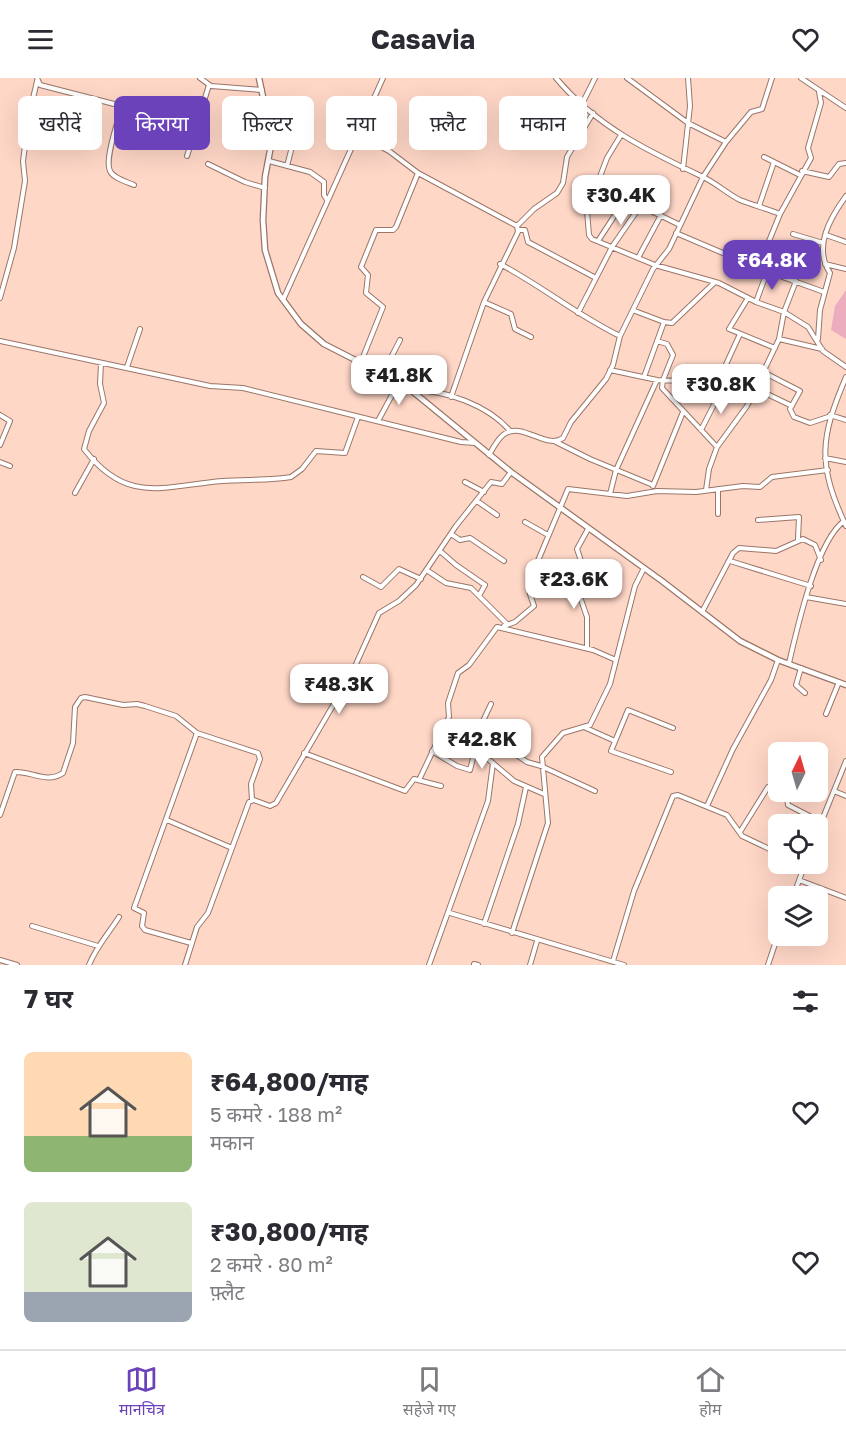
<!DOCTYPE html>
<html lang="hi">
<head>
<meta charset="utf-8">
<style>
	:root { --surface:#fff; --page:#f7f7f7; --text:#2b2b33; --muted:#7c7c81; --line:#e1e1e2; --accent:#6b42ba }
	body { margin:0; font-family:"Golos Text","Noto Sans Devanagari",sans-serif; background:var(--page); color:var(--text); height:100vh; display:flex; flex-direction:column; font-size:22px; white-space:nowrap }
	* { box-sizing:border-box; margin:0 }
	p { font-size:20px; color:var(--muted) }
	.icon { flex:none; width:33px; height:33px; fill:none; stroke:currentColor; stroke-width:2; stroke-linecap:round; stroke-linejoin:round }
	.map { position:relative; height:887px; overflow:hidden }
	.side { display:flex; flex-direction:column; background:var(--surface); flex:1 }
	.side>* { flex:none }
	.top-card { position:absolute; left:18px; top:18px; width:810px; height:54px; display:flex; gap:12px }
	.needle { width:39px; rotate:5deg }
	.controls { position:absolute; left:768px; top:664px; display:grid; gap:12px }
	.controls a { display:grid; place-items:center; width:60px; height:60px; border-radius:9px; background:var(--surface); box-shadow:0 6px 24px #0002; font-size:30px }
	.price { position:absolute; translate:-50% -51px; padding:0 14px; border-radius:12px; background:#fff; color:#222; font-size:20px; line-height:39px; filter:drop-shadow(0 2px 3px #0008) }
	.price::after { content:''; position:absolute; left:50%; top:36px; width:18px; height:14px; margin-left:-9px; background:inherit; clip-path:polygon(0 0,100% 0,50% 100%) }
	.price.active { background:var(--accent); color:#fff }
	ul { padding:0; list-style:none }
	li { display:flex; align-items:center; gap:18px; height:150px; padding:0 24px }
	li span { display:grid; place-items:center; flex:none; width:168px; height:120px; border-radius:9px; color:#555 }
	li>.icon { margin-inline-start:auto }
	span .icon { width:72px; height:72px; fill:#fffc; stroke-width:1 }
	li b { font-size:26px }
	h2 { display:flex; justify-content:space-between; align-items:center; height:72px; padding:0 24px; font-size:26px }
	.chip { padding:0 21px; border-radius:9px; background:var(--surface); box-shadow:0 6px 24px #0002; font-size:21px; line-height:54px }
	.chip.active { background:var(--accent); color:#fff }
	header { display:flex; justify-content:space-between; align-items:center; height:78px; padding:0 24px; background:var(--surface); font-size:27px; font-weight:700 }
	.menu { display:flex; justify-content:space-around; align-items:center; height:84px; border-top:2px solid var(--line); background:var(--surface); font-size:16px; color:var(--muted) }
	.menu a { display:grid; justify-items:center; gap:3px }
	.menu .active { color:var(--accent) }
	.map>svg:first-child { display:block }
	.water { fill:#ecadbf }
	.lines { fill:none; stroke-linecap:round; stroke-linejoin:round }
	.minor-casing { stroke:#9a7668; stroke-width:6 }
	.tertiary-casing { stroke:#9a7668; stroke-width:7 }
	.minor { stroke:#fff; stroke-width:4 }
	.tertiary { stroke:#fff; stroke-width:4.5 }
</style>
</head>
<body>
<header><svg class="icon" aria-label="menu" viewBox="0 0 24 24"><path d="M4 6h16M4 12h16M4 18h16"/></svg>Casavia<svg class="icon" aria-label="heart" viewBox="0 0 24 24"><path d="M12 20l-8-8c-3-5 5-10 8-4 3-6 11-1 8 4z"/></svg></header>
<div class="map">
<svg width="846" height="887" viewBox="0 0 846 887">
	<rect width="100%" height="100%" fill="#ffd7c7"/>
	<!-- water -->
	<path class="water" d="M846,212V261L831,252L835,228Z"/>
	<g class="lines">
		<defs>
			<path id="minor" d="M37,0L40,7L122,28L199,37
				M200,0L211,8L262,12
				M556,0C596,48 646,72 701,98C715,104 726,115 740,122C753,127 767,131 780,136
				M627,0L688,45L726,64
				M801,0L846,30
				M582,26L595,0
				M122,28C119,41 104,81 110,93C113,100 127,104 134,107
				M357,56L389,73L418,95L517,148L518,154L484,224L451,319
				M621,57L607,80L587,133L589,157L592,161L655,187L719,205L756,224L784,234L808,249L823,273L846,289
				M187,78L209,7
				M764,79L800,97
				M269,83L310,94L324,104V117L327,122
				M208,86L245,104L265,110
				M287,88L295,57L306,29
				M683,91L690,28L688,0
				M802,93L829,99L839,86L846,85
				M597,107L680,147
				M759,128L774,84
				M517,148L534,131L557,115L563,105L567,79L593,35
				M518,152H525L528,164L596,200
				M676,155L758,190L824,214
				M793,156L823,165
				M826,157L846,164
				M598,163L626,120
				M638,180L661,137
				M500,186C542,208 578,238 620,258
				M825,186L846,191
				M758,190L780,136L811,80L808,70L821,25L819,14
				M0,220L14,170L25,103L23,83L29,38L37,3
				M748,220L729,251L775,270
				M283,222L383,0
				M484,224L511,236L515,251L531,259
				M756,224L767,194
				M635,233L664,244L672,245L714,205
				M578,235L612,169L641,127
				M779,261L822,271
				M818,261L820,232L830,195C813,169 830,140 846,118
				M0,263L210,308L243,310L461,364L475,365
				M657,263L667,266L673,277L663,302L662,310L717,369
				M361,284L383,229L366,215L368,197L361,189L376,152H393L396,149L418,95
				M101,285L100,306L104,325L89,353L84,371C127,427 163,408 222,403C244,401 269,403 291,399L302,391L316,373L345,375L358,339
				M127,289L140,251
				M610,292L657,302L706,304L750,323
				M763,294L800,313L790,331L794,339L810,345L828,339
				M383,295L400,262
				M644,299L664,244
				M846,299C820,360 817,386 846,448
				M716,308L740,256
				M755,310L792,328
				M412,312C445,312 488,327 510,353
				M0,337L10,343L0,367
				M830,337L846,342
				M378,343L399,304
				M701,352L722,311
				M556,364L590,381L653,407
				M489,377C493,370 497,362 503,357C522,342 545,372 563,360L571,344L606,301L613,287L620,258L653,191L669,171L703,99L726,64L751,34L762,31L772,0
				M825,380L846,384
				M0,384L10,388
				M465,404L484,414
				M653,408L683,334
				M718,411V436
				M706,412L709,391L717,369L747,328L779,261L784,234L796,203
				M75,415L94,381
				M610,416L616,392L657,302
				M477,423L497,437
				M758,442L799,439L798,461
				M525,444L548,457
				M451,456L460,462L470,460L504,483
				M440,473L456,487L485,507L480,516
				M730,483L811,508
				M428,493L446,505L471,510L507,546
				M363,499L381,509L399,491L421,501
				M561,501L566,511L578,513L587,539V570
				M550,506L538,491L537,485L568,411L627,418L657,413L696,414L743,408L760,409L772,399L828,392
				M806,519L846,526
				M702,534L733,475L739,470L776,473L803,461L815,467L821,482
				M504,548L515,544L534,528L530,516L580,490L582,486L577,471L588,451
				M789,585C797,551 816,464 844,443
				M801,590L796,607L805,615
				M826,636L839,604
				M586,650L615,663
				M481,653L527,684L541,688L595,713
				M475,670L514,703L544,716
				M432,673L457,688L470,692L482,645L491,626
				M304,675L405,713L414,701L441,708
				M671,694L611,673L628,632L673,650
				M419,702L449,639L448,625L458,595L469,587L497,549L593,572L616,582
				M834,713L846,718
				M786,714L788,727L821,744
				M707,728L733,671L771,602L778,582
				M0,737L15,694C31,693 47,706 63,695L73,665L75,629L81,620L85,619L123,627L137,626L145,628L176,638L197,655L258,675L260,681L251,706L252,722
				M167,742L232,770
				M818,752L846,683
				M740,754L768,709L778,710
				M799,802L846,820
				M793,819L805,786
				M450,835L624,887
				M484,846L518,746L526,709
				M32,848L98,868
				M512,855L548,745L542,679L563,655L590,647L610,606L635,508L644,490
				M191,865L145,852L142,848L144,835L134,830L197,655
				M0,882L17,887
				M613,883L634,813L673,718L678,717L727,737L742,758L778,775
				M474,886L478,887
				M89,887C96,869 109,855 119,839
				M185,887L197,849L208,835L249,724L254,722L270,728L276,725L352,595L379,535L399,523L416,507L456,448L491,404L502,406L511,394
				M429,887L488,723L493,685
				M530,887L537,863
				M768,887L778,857"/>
			<path id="tertiary" d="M259,0L272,62L265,99L263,142L265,172L278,215L301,246L324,266L406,308L511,394L662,503L740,563L778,582L846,607"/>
		</defs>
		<!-- minor casing -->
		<use href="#minor" class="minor-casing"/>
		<!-- tertiary casing -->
		<use href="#tertiary" class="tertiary-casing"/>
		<!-- minor -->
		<use href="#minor" class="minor"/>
		<!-- tertiary -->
		<use href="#tertiary" class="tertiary"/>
	</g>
</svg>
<div class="controls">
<a><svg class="needle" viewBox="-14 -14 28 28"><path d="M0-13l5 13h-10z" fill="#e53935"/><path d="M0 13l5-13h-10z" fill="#7c7c81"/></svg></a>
<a><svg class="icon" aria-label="locate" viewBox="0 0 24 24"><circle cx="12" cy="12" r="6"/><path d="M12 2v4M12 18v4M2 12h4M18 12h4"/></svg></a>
<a><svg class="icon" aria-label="layers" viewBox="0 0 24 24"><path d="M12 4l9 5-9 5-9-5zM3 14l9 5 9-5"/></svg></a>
</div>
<b class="price" style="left:621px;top:148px">₹30.4K</b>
<b class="price active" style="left:772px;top:213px">₹64.8K</b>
<b class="price" style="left:399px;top:328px">₹41.8K</b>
<b class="price" style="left:721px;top:337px">₹30.8K</b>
<b class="price" style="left:574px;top:532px">₹23.6K</b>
<b class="price" style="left:339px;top:637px">₹48.3K</b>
<b class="price" style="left:482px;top:692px">₹42.8K</b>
<div class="top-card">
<a class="chip">खरीदें</a>
<a class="chip active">किराया</a>
<a class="chip">फ़िल्टर</a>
<a class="chip">नया</a>
<a class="chip">फ़्लैट</a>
<a class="chip">मकान</a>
</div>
</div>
<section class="side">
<h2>7 घर<svg class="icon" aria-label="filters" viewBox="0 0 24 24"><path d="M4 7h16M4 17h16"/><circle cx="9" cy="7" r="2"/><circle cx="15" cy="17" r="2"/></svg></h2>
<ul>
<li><span style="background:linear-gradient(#ffd9b3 70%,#8fb573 0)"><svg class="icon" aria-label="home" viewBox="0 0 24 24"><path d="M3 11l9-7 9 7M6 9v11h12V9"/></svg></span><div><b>₹64,800/माह</b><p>5 कमरे · 188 m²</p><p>मकान</p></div><svg class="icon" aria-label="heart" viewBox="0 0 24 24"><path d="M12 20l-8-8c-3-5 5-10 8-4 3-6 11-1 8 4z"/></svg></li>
<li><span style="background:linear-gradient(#dfe7d0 75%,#9aa5b1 0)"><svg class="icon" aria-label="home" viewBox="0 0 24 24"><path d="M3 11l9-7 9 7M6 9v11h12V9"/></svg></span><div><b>₹30,800/माह</b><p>2 कमरे · 80 m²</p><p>फ़्लैट</p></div><svg class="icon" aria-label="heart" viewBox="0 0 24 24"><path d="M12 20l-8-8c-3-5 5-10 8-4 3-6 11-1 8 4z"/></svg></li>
</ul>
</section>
<nav class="menu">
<a class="active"><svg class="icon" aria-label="map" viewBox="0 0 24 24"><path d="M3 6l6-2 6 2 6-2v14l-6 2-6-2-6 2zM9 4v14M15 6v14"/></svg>मानचित्र</a>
<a><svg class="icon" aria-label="saved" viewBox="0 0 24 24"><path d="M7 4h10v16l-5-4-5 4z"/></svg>सहेजे गए</a>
<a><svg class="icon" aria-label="home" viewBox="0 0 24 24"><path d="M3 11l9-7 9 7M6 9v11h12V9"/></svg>होम</a>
</nav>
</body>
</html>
